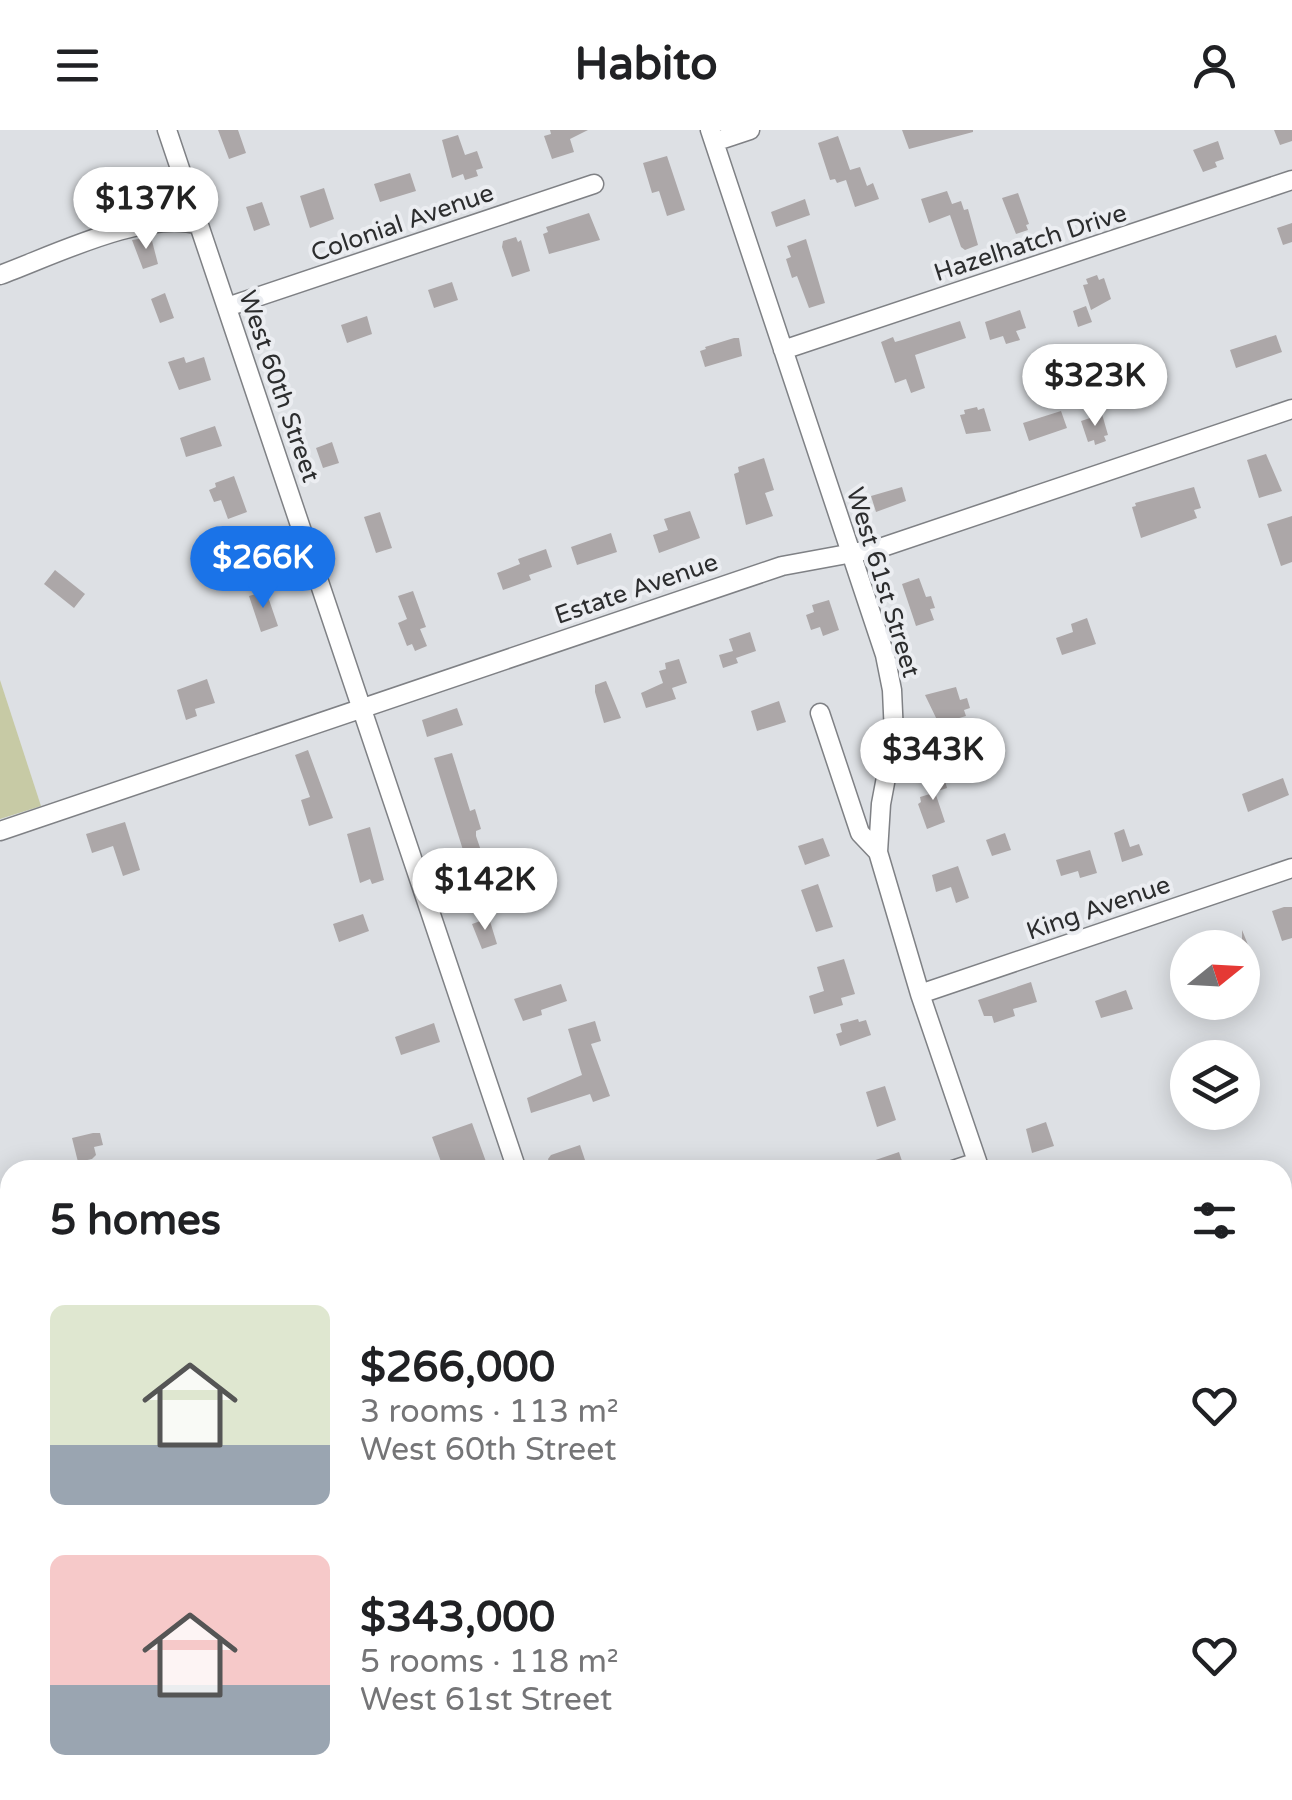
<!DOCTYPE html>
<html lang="en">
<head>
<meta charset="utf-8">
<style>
	:root { --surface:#fff; --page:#f6f6f6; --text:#202124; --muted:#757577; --accent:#1a73e8 }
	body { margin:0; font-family:"Varela Round",sans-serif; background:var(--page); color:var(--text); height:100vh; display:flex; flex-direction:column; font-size:38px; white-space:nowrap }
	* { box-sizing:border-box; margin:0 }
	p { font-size:32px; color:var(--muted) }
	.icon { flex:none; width:55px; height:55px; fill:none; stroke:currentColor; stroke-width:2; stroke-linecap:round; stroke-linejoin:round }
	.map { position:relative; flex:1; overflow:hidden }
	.sheet { position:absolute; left:0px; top:1030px; width:1292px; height:640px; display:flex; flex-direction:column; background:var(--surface); border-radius:30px 30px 0 0; box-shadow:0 5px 25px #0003 }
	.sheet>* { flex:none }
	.needle { width:65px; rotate:72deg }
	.controls { position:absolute; left:1170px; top:800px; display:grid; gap:20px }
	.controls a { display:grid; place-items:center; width:90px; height:90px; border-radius:50%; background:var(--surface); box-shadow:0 5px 25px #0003; font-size:50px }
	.price { position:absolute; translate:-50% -85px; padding:0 22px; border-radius:35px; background:#fff; color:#222; font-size:32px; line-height:65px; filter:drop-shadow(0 2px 5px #0008) }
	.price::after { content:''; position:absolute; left:50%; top:60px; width:30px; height:22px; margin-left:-15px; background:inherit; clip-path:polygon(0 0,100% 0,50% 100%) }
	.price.on { background:var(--accent); color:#fff }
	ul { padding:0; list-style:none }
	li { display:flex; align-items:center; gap:30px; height:250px; padding:0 50px }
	li span { display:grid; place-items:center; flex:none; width:280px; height:200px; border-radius:15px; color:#555 }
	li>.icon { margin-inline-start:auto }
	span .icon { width:120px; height:120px; fill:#fffc; stroke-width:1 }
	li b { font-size:42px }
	h2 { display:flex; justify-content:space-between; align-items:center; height:120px; padding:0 50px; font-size:42px }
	header { display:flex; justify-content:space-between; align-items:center; height:130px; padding:0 50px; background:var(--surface); font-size:45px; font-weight:700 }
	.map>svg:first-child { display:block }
	.green { fill:#c7caa5 }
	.building { fill:#aca7a8 }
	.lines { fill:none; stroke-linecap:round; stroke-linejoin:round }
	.minor-casing { stroke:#7f8185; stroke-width:21 }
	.minor { stroke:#fff; stroke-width:18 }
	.labels { text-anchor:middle; stroke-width:8; stroke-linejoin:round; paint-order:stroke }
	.street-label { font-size:25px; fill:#2c2d2e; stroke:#ebedf1 }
</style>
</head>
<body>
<header><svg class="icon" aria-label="menu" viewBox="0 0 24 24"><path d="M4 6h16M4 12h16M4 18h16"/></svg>Habito<svg class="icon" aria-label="person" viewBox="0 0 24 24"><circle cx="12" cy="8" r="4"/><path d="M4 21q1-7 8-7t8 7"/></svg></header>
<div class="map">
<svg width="1292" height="1670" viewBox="0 0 1292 1670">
	<rect width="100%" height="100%" fill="#dde0e4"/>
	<!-- green -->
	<path class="green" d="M0,550L41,676L0,689Z"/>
	<!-- building -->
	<path class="building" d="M218,0H238L246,23L229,29Z
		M550,0H588L570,9L574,22L552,29L544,6L551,4Z
		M902,0H973V2L909,19Z
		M1274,0H1292V11L1280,15Z
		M458,5L465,25L477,21L483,38L476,40L478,46L465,50L463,44L452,48L442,10Z
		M838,6L850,40L860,37L867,56L873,53L879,69L855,77L846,50L837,53L835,49L830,50L818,13Z
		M1218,11L1224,29L1215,32L1217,37L1203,42L1193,20Z
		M667,26L685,80L667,86L659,61L652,63L643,33Z
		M410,43L416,61L380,72L374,54Z
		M131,45L137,74L102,81L96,65L118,58L116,50Z
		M324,58L334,89L310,98L300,66Z
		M947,61L952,74L961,71L964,80L968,79L978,115L965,120L961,117L950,85L929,93L921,69Z
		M1018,63L1029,94L1026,95L1028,100L1016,104L1002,68Z
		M805,69L810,85L776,97L771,82Z
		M262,72L270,95L254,101L246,77Z
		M589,83L600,110L549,124L543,104L548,102L546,97Z
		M1292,93V112L1283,115L1277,98Z
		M151,107L158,134L143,139L132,110Z
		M516,107L518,112L521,110L530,141L512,147L502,117L503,111Z
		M806,109L825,173L809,178L797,146L792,148L786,129L791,127L787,116Z
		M1097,145L1099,150L1104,148L1111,169L1091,180L1083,155L1088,154L1086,149Z
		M452,152L458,170L434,178L428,160Z
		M165,163L174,188L160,193L151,169Z
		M1086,176L1092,192L1078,197L1073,181Z
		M1020,180L1026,198L1016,201L1020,210L1006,214L1003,206L990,210L985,192Z
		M367,186L372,204L347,213L341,195Z
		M960,191L966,208L915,225L925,258L911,263L906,249L895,253L881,212L893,207L895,212L902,210Z
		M1276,205L1282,222L1236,238L1230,220Z
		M734,208H739L742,226L705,237L700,221L706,219L705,217Z
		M184,227L186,233L204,227L211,250L179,260L168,232Z
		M977,277L978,280L984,278L991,301L966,304L960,285L965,284L964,280Z
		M1061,281L1067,298L1029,311L1023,293Z
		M1102,284L1108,305L1104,306L1106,311L1095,315L1094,310L1088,312L1081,291Z
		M215,296L222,316L186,327L180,308Z
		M332,312L339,333L323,338L316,318Z
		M1266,324L1282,361L1259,368L1247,330Z
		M764,328L774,360L765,363L773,386L746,395L734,344L739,342L738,337Z
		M234,346L247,382L228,389L221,370L214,372L209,360L216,357L215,353Z
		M902,357L906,371L876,382L871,366Z
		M1194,357L1201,378L1194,380L1197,388L1141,408L1132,377L1136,376L1135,373Z
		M690,381L700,408L659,423L653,405L668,400L664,389Z
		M380,382L392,418L376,423L364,387Z
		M1292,386V432L1281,436L1267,394Z
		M611,403L617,422L577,435L571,417Z
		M248,408L253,424L263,421L269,437L235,448L224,416Z
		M546,419L552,437L529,445L531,450L503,460L497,443L520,434L518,429Z
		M55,440L85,464L74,478L44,454Z
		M919,448L926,467L931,466L935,478L930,479L934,490L916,496L902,454Z
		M266,461L278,496L261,502L249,466Z
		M413,461L426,497L420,499L427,516L415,521L412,514L407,516L398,493L407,489L398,466Z
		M829,470L839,500L823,506L820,497L811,500L806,485L814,482L812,475Z
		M1087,488L1096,514L1062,525L1056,508L1073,502L1071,494Z
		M750,502L756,521L736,528L738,533L723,538L719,525L733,521L729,509Z
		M679,529L687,553L672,558L676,569L646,578L641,563L663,553L659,541L666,539L665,533Z
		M207,549L215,573L195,579L197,586L186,590L177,560Z
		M606,551L621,588L604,593L595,562V555Z
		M956,557L960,570L967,568L970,578L964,580L966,586L939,594L925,565Z
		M779,571L786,592L757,601L751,581Z
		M457,578L463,595L427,607L422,590Z
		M308,620L333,688L309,696L301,670L310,667L295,625Z
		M452,623L470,681L475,679L481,699L476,701V706L492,753L475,758L434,628Z
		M939,646L944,647L947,658L935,662L945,692L927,699L918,674L921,672L920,667L930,664L926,650Z
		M1283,648L1289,665L1248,682L1242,664Z
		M125,692L140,740L123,746L113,716L92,723L86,704Z
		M370,697L384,750L372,754L370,749L360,753L347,704Z
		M1124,699L1130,717L1139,714L1143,725L1122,732L1114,703Z
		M1005,703L1011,720L992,726L986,710Z
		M823,708L830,726L805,735L798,716Z
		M1090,720L1097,743L1080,748L1078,741L1061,746L1056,730Z
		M958,736L969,768L956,773L951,757L936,762L932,745Z
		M818,754L833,797L816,802L801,760Z
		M1284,777H1292V808L1282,811L1272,781Z
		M363,784L369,801L339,812L333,794Z
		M489,788L497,814L482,819L472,794Z
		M1242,800L1257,837L1242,841Z
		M844,829L855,864L841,868L843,875L814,884L809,866L824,861L817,837Z
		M1031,852L1037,872L1013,879L1015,886L994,893L992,886H984L978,870Z
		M561,854L567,871L541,880L542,885L523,891L514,869Z
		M1126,860L1133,879L1101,888L1095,871Z
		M858,889L859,892L866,890L871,905L840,916L836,904L842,902L840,894Z
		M595,891L601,911L591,914L610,966L593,972L590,964L531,983L527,968L582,945L568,899Z
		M434,893L440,912L401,925L395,907Z
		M885,956L896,990L877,997L866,962Z
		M1046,992L1054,1016L1032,1023L1026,999Z
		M472,993L489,1040H444L432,1007Z
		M93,1003H100L103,1015L94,1017L96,1025L92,1029L78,1032L72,1008Z
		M580,1015L586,1033L567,1040H552L548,1029L551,1025Z
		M899,1022L905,1040H853L852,1038Z"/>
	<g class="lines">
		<defs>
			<path id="minor" d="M167,0L517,1040
				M710,0L885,525L892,560L894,605L881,674L878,722L920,864L980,1040
				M714,12L750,0
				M0,145C52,126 146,79 199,95
				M227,177L594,54
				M783,220L1292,50
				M820,583L860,703L878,722
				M0,701L782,436L880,418L1292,279
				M920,864L1292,738
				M953,1040L977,1032
				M0,1180L10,1177
				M1282,1212L1292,1205
				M0,1215L10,1245
				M1282,1402L1292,1425
				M1282,1513L1287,1525L1292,1523
				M0,1630L10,1627
				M149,1660L152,1670
				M430,1660L434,1670
				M724,1660L728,1670
				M1189,1660L1192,1670
				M743,1670L767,1661"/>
		</defs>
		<!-- minor casing -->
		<use href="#minor" class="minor-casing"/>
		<!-- minor -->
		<use href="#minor" class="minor"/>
	</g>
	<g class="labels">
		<!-- street labels -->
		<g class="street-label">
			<text transform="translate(402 92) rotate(-19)" y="9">Colonial Avenue</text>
			<text transform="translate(1030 112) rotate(-18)" y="9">Hazelhatch Drive</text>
			<text transform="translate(280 256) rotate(71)" y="9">West 60th Street</text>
			<text transform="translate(884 452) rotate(73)" y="9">West 61st Street</text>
			<text transform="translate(636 458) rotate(-19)" y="9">Estate Avenue</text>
			<text transform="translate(1098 777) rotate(-19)" y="9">King Avenue</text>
		</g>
	</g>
</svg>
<div class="controls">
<a><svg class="needle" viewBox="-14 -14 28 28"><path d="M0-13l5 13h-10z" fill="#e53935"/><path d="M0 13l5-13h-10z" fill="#757577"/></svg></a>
<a><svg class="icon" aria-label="layers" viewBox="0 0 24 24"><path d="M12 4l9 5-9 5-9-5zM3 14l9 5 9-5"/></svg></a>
</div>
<b class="price" style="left:146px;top:122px">$137K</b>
<b class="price" style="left:1095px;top:299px">$323K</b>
<b class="price on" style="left:263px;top:481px">$266K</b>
<b class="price" style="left:933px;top:673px">$343K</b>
<b class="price" style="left:485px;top:803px">$142K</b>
<section class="sheet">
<h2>5 homes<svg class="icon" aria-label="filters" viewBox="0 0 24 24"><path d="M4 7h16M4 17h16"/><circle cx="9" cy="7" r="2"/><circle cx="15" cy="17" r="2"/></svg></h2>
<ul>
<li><span style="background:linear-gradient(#dfe7d0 70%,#9aa5b1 0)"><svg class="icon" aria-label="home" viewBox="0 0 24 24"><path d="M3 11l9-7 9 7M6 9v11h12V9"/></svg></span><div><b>$266,000</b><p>3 rooms · 113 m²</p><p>West 60th Street</p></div><svg class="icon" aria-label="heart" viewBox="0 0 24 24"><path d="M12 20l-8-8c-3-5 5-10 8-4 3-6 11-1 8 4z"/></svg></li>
<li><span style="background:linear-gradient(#f6c9c9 65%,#9aa5b1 0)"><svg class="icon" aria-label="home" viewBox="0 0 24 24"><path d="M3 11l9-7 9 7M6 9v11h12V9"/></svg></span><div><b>$343,000</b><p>5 rooms · 118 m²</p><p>West 61st Street</p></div><svg class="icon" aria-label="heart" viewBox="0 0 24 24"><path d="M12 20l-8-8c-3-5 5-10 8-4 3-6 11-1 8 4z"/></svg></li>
</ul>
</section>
</div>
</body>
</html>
